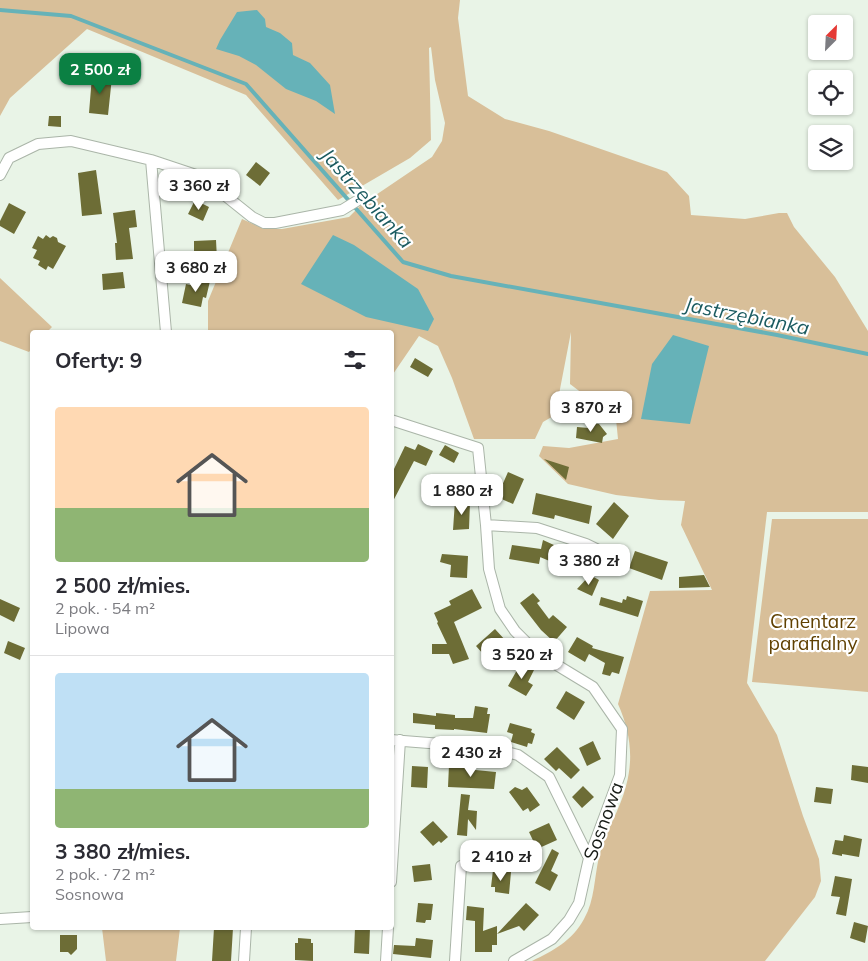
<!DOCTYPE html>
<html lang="pl">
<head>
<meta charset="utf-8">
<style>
	:root { --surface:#fff; --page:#f2f2f3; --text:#2b2b33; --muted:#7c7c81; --line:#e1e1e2; --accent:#0b8043 }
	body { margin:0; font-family:Mulish,sans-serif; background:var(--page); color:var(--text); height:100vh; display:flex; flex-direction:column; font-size:19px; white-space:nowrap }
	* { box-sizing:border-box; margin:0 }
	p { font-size:16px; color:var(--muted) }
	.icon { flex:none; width:28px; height:28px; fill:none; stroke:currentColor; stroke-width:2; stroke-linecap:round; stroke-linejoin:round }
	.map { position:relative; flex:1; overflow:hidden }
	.details { position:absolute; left:30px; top:330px; width:364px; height:600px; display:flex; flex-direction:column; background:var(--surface); border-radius:5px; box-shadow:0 1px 4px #0004 }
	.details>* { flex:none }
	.needle { width:32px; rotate:24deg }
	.controls { position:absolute; left:808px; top:15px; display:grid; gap:10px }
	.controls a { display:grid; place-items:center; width:45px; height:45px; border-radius:5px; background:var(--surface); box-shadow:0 1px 4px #0004; font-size:25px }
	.price { position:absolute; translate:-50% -42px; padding:0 11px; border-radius:10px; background:#fff; color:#222; font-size:16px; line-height:32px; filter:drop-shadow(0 1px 2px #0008) }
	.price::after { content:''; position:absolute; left:50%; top:30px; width:15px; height:11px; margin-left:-8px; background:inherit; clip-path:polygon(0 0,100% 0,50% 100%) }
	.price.selected { background:var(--accent); color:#fff }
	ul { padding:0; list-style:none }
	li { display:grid; align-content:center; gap:10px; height:265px; padding:0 25px }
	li+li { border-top:1px solid var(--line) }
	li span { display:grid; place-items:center; height:155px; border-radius:5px; color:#555 }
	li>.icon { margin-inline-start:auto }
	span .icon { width:90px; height:90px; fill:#fffc; stroke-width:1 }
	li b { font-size:21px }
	h2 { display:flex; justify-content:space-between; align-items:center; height:60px; padding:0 25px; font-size:21px }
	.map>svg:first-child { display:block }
	.green { fill:#d8bf99 }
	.water { fill:#66b2b8 }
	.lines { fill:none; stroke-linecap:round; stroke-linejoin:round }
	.stream { stroke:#66b2b8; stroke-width:4 }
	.building { fill:#6d6d36 }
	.street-casing { stroke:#aab5a8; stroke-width:12 }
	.street { stroke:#fff; stroke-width:10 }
	.labels { text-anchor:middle; stroke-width:4.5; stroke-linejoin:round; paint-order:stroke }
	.park-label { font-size:19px; fill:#604000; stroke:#fff }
	.street-label { font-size:19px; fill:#161a15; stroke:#fff }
	.water-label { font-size:20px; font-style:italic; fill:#1b5b60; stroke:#fff }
</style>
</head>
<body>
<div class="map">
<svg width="868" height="961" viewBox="0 0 868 961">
	<rect width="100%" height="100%" fill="#e9f4e7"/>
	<!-- green -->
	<path class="green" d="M0,0H460L458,18L468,96L505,119L549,131L667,172L689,196L691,215L745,219L779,213H787L794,227L835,277L868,331V512H767L747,683L777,735L803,816L819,859L821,881L815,897L765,961H532C553,951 572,941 584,919C595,900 594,878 599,857C605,832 620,810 626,786C634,757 630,731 618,704L650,591L712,590L681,525L685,501L659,500L616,495L568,484L539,456L543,446L569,448L618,439L616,419L570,384L571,332L555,415L543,422L535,439H474L452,378L438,346L419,336L391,377V332H208V301L242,219L264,229H282L349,217L361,205L432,157L442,141L445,123L435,80L431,47L429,48L431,140L410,158L338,200L246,95L87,29L10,98L0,116Z
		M0,278L52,327L47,332H32V348L29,352L0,341Z
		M772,519H868V692L752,682Z
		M102,928H180L176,961H106Z"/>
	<!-- water -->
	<path class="water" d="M257,10L265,19L266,27L280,33L292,43L293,55L310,63L330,85L335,114L316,101L286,89L256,65L239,56L216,49L220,40L237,12Z
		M333,235L354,245L418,289L434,319L428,331L366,317L301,284Z
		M673,335L709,346L690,424L641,419L652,364Z"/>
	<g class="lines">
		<!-- stream -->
		<path class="stream" d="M0,10L71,16L246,84L403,262L451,276L777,335L868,354"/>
	</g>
	<!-- building -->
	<path class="building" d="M92,76L112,77L108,115L89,113Z
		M49,116H61V127L48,126Z
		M256,162L270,173L260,186L246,175Z
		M96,170L102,214L82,216L78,173Z
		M195,200L209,207L203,221L188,214Z
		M9,203L26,212L14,234L0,226V221Z
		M135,210L137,227L129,228L133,259L116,260L115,243H117L113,213Z
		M46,235L50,238L53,236L57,238L58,242L66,246L53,269L48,266L46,270L38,265L40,261L33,258L37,250L32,248L38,236L43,239Z
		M216,240L217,259H194V241Z
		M123,272L125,288L103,290L102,274Z
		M197,277L210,281L206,298L203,297L201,307L182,303L186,284L195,286Z
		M415,358L433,369L428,377L410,367Z
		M589,423L599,424L607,434L603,437L602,443L576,438L577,427L589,428Z
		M418,444L433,451L426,466L414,461L391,505V468L394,469L405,446L415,450Z
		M445,445L459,453L454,463L439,455Z
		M544,459L569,467L566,480Z
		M508,472L524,479L513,504L497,497Z
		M536,493L592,506L589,524L555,515L554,519L532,514Z
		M455,501L470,502L469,529L453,530Z
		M614,502L629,516L613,539L596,524Z
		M543,540L580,557L573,571L540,557L541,553L539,564L509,559L512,545L541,549Z
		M635,551L668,562L662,580L629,568Z
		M442,554L468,556L467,578L450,577L451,565L440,562Z
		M590,575L599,580L592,596L577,589Z
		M704,575L710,587L679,588V577Z
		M472,589L482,608L454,622L469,659L453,664L449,654H432V644H447L437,623L438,622L434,613L451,605L449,601Z
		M533,593L540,601L537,603L549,619L553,615L567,627L554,642L541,630L520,603Z
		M627,596L643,601L638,617L599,605L601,597L622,603L623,599L626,600Z
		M0,599L20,608L14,622L0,615Z
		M495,629L506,641L498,649L503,654L492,664L476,646Z
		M577,637L593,646L592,648L624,657L619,674L612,672L610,676L602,674L605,663L589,654L585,662L568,652Z
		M8,641L25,648L20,660L4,653Z
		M521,663L534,670L528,682L533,685L526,696L508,686Z
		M566,691L585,702L574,720L556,708Z
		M475,706L488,708L487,714H490L487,733L454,729V730L435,729V725L413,723V713L436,716V713L455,715V718H473Z
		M510,723L532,729L531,732L535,734L532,744L528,743L527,747L511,742L513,734L507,732Z
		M593,741L601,759L587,766L579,748Z
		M557,747L580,770L571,779L559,768L556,771L544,759Z
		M449,765H461V768H465V769L496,772L494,789L448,787Z
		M852,765L868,767V783L851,780Z
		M412,766L428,767L427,788L411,787Z
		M583,786L594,797L582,808L572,797Z
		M515,787L522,790L527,787L540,805L530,812L528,808L523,811L509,792Z
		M816,787L833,789L831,804L814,802Z
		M461,794L470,795L468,810L477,811L476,830L468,819L467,836L457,835Z
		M433,821L448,837L441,843L439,841L433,846L420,832Z
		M549,823L557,840L537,849L529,832Z
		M844,835L862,839L859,857L842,854V856L832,854L835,840L843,841Z
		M552,849L559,853L551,871L558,875L550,891L535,883Z
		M430,864L432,880L414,882L412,866Z
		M493,870L511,872L509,894L495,892V887H491Z
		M835,876L852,879L846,916L836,914L840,897L831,896Z
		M418,903L433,904L431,920H426L425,923L416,922Z
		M526,903L539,915L524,931L519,926L497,934V945H492V952H475V921L466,920L467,906L484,908L483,931L497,926V934Z
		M854,922L868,926L865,943L850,938Z
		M214,928H233L231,961H212Z
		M355,928H370L369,954L354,953Z
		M60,935H77V949L71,955L68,952H60Z
		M298,938L311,939V943H313V961L295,960V943H298Z
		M416,938L433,940L431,958L393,954L394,945L415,946Z"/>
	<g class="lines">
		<defs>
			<path id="street" d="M151,160L166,332
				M0,175L9,158L38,144L71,141L151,160L202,177L252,217L264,223H275L342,210L360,199
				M391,420L478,448L486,525
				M391,740L492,748L518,755L549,777L589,858
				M391,882L400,740
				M0,919L32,917
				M244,961L246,928
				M386,961L388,928
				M455,961L461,866
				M514,961L552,939L569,920L579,903L589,858L620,775L622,729L593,687L537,653L515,631L500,609L489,569L486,525L537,528L586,544L619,560"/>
		</defs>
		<!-- street casing -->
		<use href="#street" class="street-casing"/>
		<!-- street -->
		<use href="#street" class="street"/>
	</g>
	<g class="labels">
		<!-- park labels -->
		<g class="park-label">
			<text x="813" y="628">Cmentarz<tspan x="813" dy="22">parafialny</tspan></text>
		</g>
		<!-- street labels -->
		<g class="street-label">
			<text transform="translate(603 821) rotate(-70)" y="7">Sosnowa</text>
		</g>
		<!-- water labels -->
		<g class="water-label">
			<text transform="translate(367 198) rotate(48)" y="7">Jastrzębianka</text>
			<text transform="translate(747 316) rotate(11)" y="7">Jastrzębianka</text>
		</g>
	</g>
</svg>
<div class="controls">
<a><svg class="needle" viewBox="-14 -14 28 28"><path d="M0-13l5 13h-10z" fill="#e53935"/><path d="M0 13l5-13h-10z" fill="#7c7c81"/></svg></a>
<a><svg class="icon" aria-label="locate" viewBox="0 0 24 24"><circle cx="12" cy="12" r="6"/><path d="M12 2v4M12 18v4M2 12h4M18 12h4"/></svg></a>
<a><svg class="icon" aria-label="layers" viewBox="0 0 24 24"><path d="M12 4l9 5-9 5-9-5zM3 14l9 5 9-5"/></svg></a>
</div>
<b class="price selected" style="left:100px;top:95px">2 500 zł</b>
<b class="price" style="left:199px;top:211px">3 360 zł</b>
<b class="price" style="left:196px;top:293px">3 680 zł</b>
<b class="price" style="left:591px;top:433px">3 870 zł</b>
<b class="price" style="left:462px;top:516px">1 880 zł</b>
<b class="price" style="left:589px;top:586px">3 380 zł</b>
<b class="price" style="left:522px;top:680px">3 520 zł</b>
<b class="price" style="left:471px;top:778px">2 430 zł</b>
<b class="price" style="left:501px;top:882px">2 410 zł</b>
<section class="details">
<h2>Oferty: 9<svg class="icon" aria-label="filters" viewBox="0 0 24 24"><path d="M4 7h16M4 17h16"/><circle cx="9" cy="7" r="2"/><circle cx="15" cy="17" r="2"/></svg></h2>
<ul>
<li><span style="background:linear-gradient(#ffd9b3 65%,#8fb573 0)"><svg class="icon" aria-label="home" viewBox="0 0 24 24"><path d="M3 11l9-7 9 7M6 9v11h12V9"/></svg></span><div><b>2 500 zł/mies.</b><p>2 pok. · 54 m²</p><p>Lipowa</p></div></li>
<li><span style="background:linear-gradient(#bfe0f5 75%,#8fb573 0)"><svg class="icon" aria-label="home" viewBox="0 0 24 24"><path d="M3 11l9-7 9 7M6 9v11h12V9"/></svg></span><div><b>3 380 zł/mies.</b><p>2 pok. · 72 m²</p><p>Sosnowa</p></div></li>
</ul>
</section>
</div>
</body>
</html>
